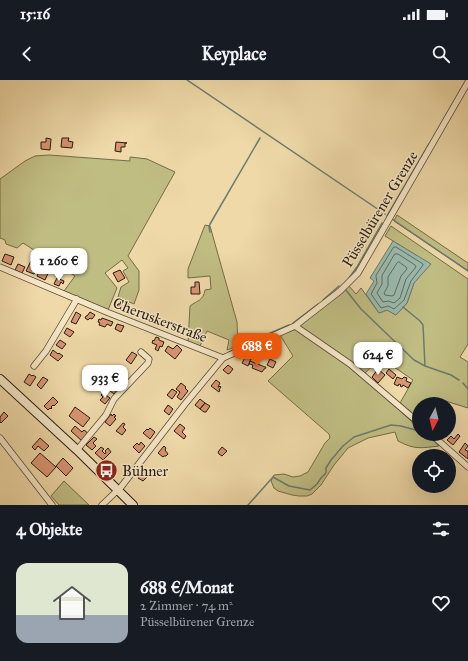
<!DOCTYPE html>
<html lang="de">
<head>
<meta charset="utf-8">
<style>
	:root { --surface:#171b24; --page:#242831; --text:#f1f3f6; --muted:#9ea1a6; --accent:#ea580c }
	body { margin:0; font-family:"IM FELL Great Primer",serif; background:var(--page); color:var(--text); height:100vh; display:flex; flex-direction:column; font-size:15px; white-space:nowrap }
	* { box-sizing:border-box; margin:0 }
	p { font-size:13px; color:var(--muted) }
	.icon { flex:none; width:22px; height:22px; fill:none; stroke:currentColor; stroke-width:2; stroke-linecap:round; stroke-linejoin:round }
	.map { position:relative; height:425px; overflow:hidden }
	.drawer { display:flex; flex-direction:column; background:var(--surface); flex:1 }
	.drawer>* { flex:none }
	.needle { width:26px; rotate:187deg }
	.buttons { position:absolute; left:412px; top:317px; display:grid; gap:8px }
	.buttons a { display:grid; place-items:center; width:44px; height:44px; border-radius:50%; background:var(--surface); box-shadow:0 4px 16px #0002; font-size:20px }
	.price { position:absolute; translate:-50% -34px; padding:0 9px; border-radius:8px; background:#fff; color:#222; font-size:13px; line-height:26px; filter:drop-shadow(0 1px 2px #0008) }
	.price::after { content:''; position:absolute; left:50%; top:24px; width:12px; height:9px; margin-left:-6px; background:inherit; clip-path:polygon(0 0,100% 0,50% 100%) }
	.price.current { background:var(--accent); color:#fff }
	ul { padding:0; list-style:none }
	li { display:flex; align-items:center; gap:12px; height:100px; padding:0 16px }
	li span { display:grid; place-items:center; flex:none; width:112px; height:80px; border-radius:12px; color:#555 }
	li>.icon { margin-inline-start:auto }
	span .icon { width:48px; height:48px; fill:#fffc; stroke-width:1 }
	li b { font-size:17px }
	h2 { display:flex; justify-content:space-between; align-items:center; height:48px; padding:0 16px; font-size:17px }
	.status { display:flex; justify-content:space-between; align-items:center; height:28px; padding:0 20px; background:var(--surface); direction:ltr }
	.status svg { height:11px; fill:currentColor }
	header { display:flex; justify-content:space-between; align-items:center; height:52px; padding:0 16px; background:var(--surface); font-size:18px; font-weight:700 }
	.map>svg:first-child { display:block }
	.green { fill:#c0bd83; stroke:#736c49 }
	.water { fill:#9abaad; stroke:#6c7a6e }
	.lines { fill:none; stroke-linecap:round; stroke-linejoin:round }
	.shore { stroke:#606a5e; stroke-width:1 }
	.stream { stroke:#6c7a6e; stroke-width:1.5 }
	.building { fill:#d99472; stroke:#261b0f }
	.minor-casing { stroke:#584a35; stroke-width:7 }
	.secondary-casing { stroke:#261b0f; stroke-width:10 }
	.minor { stroke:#f5e6c6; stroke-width:5.5 }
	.secondary { stroke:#f5e6c6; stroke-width:8 }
	.labels { text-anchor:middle; stroke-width:3; stroke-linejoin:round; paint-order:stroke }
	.street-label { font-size:15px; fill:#261b0f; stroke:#f5e6c6 }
	.poi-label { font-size:15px; fill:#261b0f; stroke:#f5e6c6; text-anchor:start }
</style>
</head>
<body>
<div class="status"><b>15:16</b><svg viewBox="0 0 49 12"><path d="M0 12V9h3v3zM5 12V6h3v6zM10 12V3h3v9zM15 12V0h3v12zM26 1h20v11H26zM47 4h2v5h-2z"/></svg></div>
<header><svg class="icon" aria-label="back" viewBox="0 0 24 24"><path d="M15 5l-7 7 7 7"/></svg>Keyplace<svg class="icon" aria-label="search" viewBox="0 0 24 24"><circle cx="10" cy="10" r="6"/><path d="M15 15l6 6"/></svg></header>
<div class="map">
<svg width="468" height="425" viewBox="0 0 468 425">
	<rect width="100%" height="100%" fill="#efd9a8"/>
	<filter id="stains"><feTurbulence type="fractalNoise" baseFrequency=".005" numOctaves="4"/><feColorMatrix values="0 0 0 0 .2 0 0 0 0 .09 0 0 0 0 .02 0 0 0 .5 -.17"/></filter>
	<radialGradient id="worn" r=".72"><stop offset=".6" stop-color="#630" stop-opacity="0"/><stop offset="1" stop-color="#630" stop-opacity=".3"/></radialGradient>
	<!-- green -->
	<path class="green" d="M49,75L130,81V77L147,79L175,92L128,176L139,191V210L134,224L118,217L121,207L129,202L123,191L128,188L122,180L105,193L117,208L108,230L64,211L75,196L23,163L17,168L6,164L5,160L0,158V99L25,81L35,76Z
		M397,135L468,183V191L394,141Z
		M205,145L210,146L237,242L238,266L227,270L229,260L207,251L200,266L188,262L190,226C198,220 203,221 205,210L211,209L210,196L188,198V189Z
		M391,146L468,199V264L460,277L468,282V328L439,319L435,324H419V339L400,323L413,300L381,278L364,294L298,246L349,206L356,214L361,208L379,233L387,230L396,235L407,223L414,203L430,184L385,156Z
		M296,249L349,285L419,348V354H426L439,366C421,368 415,370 398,361L395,352L368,358L348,368L334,385L321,405L312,414L307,416H299L292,415L278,411L274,408L271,401L274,395L284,394L293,397L300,396L308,392L325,363L330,358L329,354L268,301L293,276L280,255Z
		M64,401L89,425H59L51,416Z"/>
	<!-- water -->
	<path class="water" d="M393,161L431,184L414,203L407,223L396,235L387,230L379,233L366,214L374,201L370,198Z"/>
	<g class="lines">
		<!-- shore -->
		<path class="shore" d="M394,167H396L423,184V185L411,201L404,220L394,229L388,226L381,228L371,214L377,203L376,196Z
			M395,174H398L415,185L416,187L406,199L400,218L394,223L388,221L383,222L377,213L382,204V196Z
			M399,182L406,187L407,189L401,196L394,215L392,216L385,215L384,213L388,206V197L397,183Z"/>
		<!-- stream -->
		<path class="stream" d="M187,0L385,134
			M387,136L429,64
			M392,139L468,191
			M210,152L209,147L210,144L260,58
			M349,198L357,187L382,143
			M345,209L361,229L414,280L425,286L451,295L459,300
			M323,220L339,206
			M403,227L420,241L423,245L425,286
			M293,243L318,224
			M261,257L289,245
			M229,272L259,258
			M463,303L468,309
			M248,425L273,397L289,406L310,410L317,404L321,398L325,394L326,392V388L331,380L343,366L354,357L391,345L401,346L419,351"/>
	</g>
	<!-- building -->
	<path class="building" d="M46,58L51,59L50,70L41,69V62H46Z
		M62,58H69L68,61L73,62L72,68L61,67Z
		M116,62L127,63H125V67H121V72L115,71Z
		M5,174L14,177L11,185L2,181Z
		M31,181L38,185L34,194L26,191Z
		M18,184L25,187L22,193L15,190Z
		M42,186L50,189L45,200L37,196Z
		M120,190L125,198L118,202L113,193Z
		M57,198L64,201L63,204L61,202L59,206L54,204Z
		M195,202H199L200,214H191V207H195Z
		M121,221L124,222V221L129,224L126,230L116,227L118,224H120Z
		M76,232L81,235L76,244L71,242Z
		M90,232L95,235L92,239L90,238L88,240L85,238L86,236H87Z
		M102,238L113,242L111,246L107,244L105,247L99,245L100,243L98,242L99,239L101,240Z
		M117,244L124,246L121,252L115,249Z
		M67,248L74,252L70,257L64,253Z
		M156,257L159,258V260L164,262L162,267L160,266L158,271L155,269L157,265L152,263L153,260L154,261Z
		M60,260L66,264L62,269L56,265Z
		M177,265L182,270L175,279L165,271L168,266L173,269Z
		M262,266L267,268V270L270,272L266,278L258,272Z
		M53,270L58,274L59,273L63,276L58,281L50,275Z
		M132,272L137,275L131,284L126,280Z
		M246,276L251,279L248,286L242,283Z
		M270,279L276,282L273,288L267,285Z
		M250,281L265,287H266L265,289H264L262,292L252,288L253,285L249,284Z
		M228,285L233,289L230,293L228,294L223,290Z
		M378,289L385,295L378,303L372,297Z
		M389,289L396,295L393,299L386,293Z
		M29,294L32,296L33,295L36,297L30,306L24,302Z
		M120,294L121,296L123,295L127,298L122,304L118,300L119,299L117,297Z
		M43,297L48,300L41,309L37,305Z
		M397,297L402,299L404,297L407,298L406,301L411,303L408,308L403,305L402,307L400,306L401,305L399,304L398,306L394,304Z
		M216,300L220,303L218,307H219L220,306L221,307L219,310H220L219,312L211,306Z
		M110,302L118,309L114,314L109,310L111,308L108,305Z
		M181,303L186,307L185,308L188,311L181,320L177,317L180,312L176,309Z
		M172,309L177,312L172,319L167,315Z
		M103,313L110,318L105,324L100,320L103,317L101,315Z
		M53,317L58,322L54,326L53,325L51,327L52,328L51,329L50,328L48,330L44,326Z
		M200,319L205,323L200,329L195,325Z
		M205,323L210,326L206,332H204L200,329Z
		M168,325L173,329L169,335L164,331Z
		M75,327L90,338L83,347L69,336Z
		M4,332L8,336L1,343L0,342V337Z
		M111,334L112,336L114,334L116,336L114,337L116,339L110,346L105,342Z
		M123,343L125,344L123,347L126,350L122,355L116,351Z
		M180,344L185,348L182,352L186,356L184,359L174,351Z
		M75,346L82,352L84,350L89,354L82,361L71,351Z
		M150,348L155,352L150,359L143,353L147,349L148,350Z
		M458,354L460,356L453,365L447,360L451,356L454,359Z
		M94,357L97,359L93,363L96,366L92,370L86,365Z
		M40,358L49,366L44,371L38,366L35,370L32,367Z
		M141,362L145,366L139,373L133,367L137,363L139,365Z
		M465,363L468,366L465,370L468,371V379L459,372Z
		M164,366L166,368L165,370L168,374L166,376H164L163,377L158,373Z
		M101,367L104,369L102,371L105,374L106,372L105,371L108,368L111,372L103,380L95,373Z
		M222,367L227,371L222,376L219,374L218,372Z
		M40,373L56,387L47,397L31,383Z
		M63,378L73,388L66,396L56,386Z
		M143,391L148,395L147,397L143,401L138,398Z"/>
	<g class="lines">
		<defs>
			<path id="minor" d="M0,187L109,233L223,278
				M295,246L350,284L419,343
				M34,286L46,271L77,219
				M431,354L468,387
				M0,358L52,425
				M77,370L106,335L114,319L148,283L149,279L141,272
				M102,425L121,407L185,324L223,278L295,246L340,211L358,193L468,2"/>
			<path id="secondary" d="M0,299L77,370L133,425"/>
		</defs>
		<!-- minor casing -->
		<use href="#minor" class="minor-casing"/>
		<!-- secondary casing -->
		<use href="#secondary" class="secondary-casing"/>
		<!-- minor -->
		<use href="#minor" class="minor"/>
		<!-- secondary -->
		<use href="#secondary" class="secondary"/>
	</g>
	<!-- icons -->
	<defs>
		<symbol id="bus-disc" viewBox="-11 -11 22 22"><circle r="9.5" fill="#8f2418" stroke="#f5e6c6"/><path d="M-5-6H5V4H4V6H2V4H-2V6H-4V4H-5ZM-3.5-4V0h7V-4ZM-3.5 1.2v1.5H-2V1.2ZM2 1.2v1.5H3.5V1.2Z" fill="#fff"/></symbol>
	</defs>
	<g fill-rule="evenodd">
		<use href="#bus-disc" x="94" y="378" width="25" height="25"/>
	</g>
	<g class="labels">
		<!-- street labels -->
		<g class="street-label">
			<text transform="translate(380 129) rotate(-59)" y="5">Püsselbürener Grenze</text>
			<text transform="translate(160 240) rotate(21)" y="5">Cheruskerstraße</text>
		</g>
		<!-- poi labels -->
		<g class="poi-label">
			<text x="122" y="396">Bühner</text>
		</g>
	</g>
	<rect width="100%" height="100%" filter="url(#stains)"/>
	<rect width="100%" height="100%" fill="url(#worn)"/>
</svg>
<div class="buttons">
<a><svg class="needle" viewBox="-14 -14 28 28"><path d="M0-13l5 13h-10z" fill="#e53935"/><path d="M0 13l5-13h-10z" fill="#9ea1a6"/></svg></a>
<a><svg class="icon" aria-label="locate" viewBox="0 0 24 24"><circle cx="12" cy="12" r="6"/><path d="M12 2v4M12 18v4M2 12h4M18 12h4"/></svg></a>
</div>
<b class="price" style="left:59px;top:202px">1 260 €</b>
<b class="price current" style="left:257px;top:287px">688 €</b>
<b class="price" style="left:378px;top:296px">624 €</b>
<b class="price" style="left:105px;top:319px">933 €</b>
</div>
<section class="drawer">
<h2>4 Objekte<svg class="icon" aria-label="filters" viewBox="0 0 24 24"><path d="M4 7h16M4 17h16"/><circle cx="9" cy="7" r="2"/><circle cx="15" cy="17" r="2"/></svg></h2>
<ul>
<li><span style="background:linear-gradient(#dfe7d0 65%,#9aa5b1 0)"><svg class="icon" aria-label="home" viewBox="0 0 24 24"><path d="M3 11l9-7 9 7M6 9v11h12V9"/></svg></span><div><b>688 €/Monat</b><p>2 Zimmer · 74 m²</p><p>Püsselbürener Grenze</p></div><svg class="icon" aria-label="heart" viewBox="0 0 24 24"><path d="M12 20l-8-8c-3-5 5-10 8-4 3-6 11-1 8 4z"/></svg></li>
</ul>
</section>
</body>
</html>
